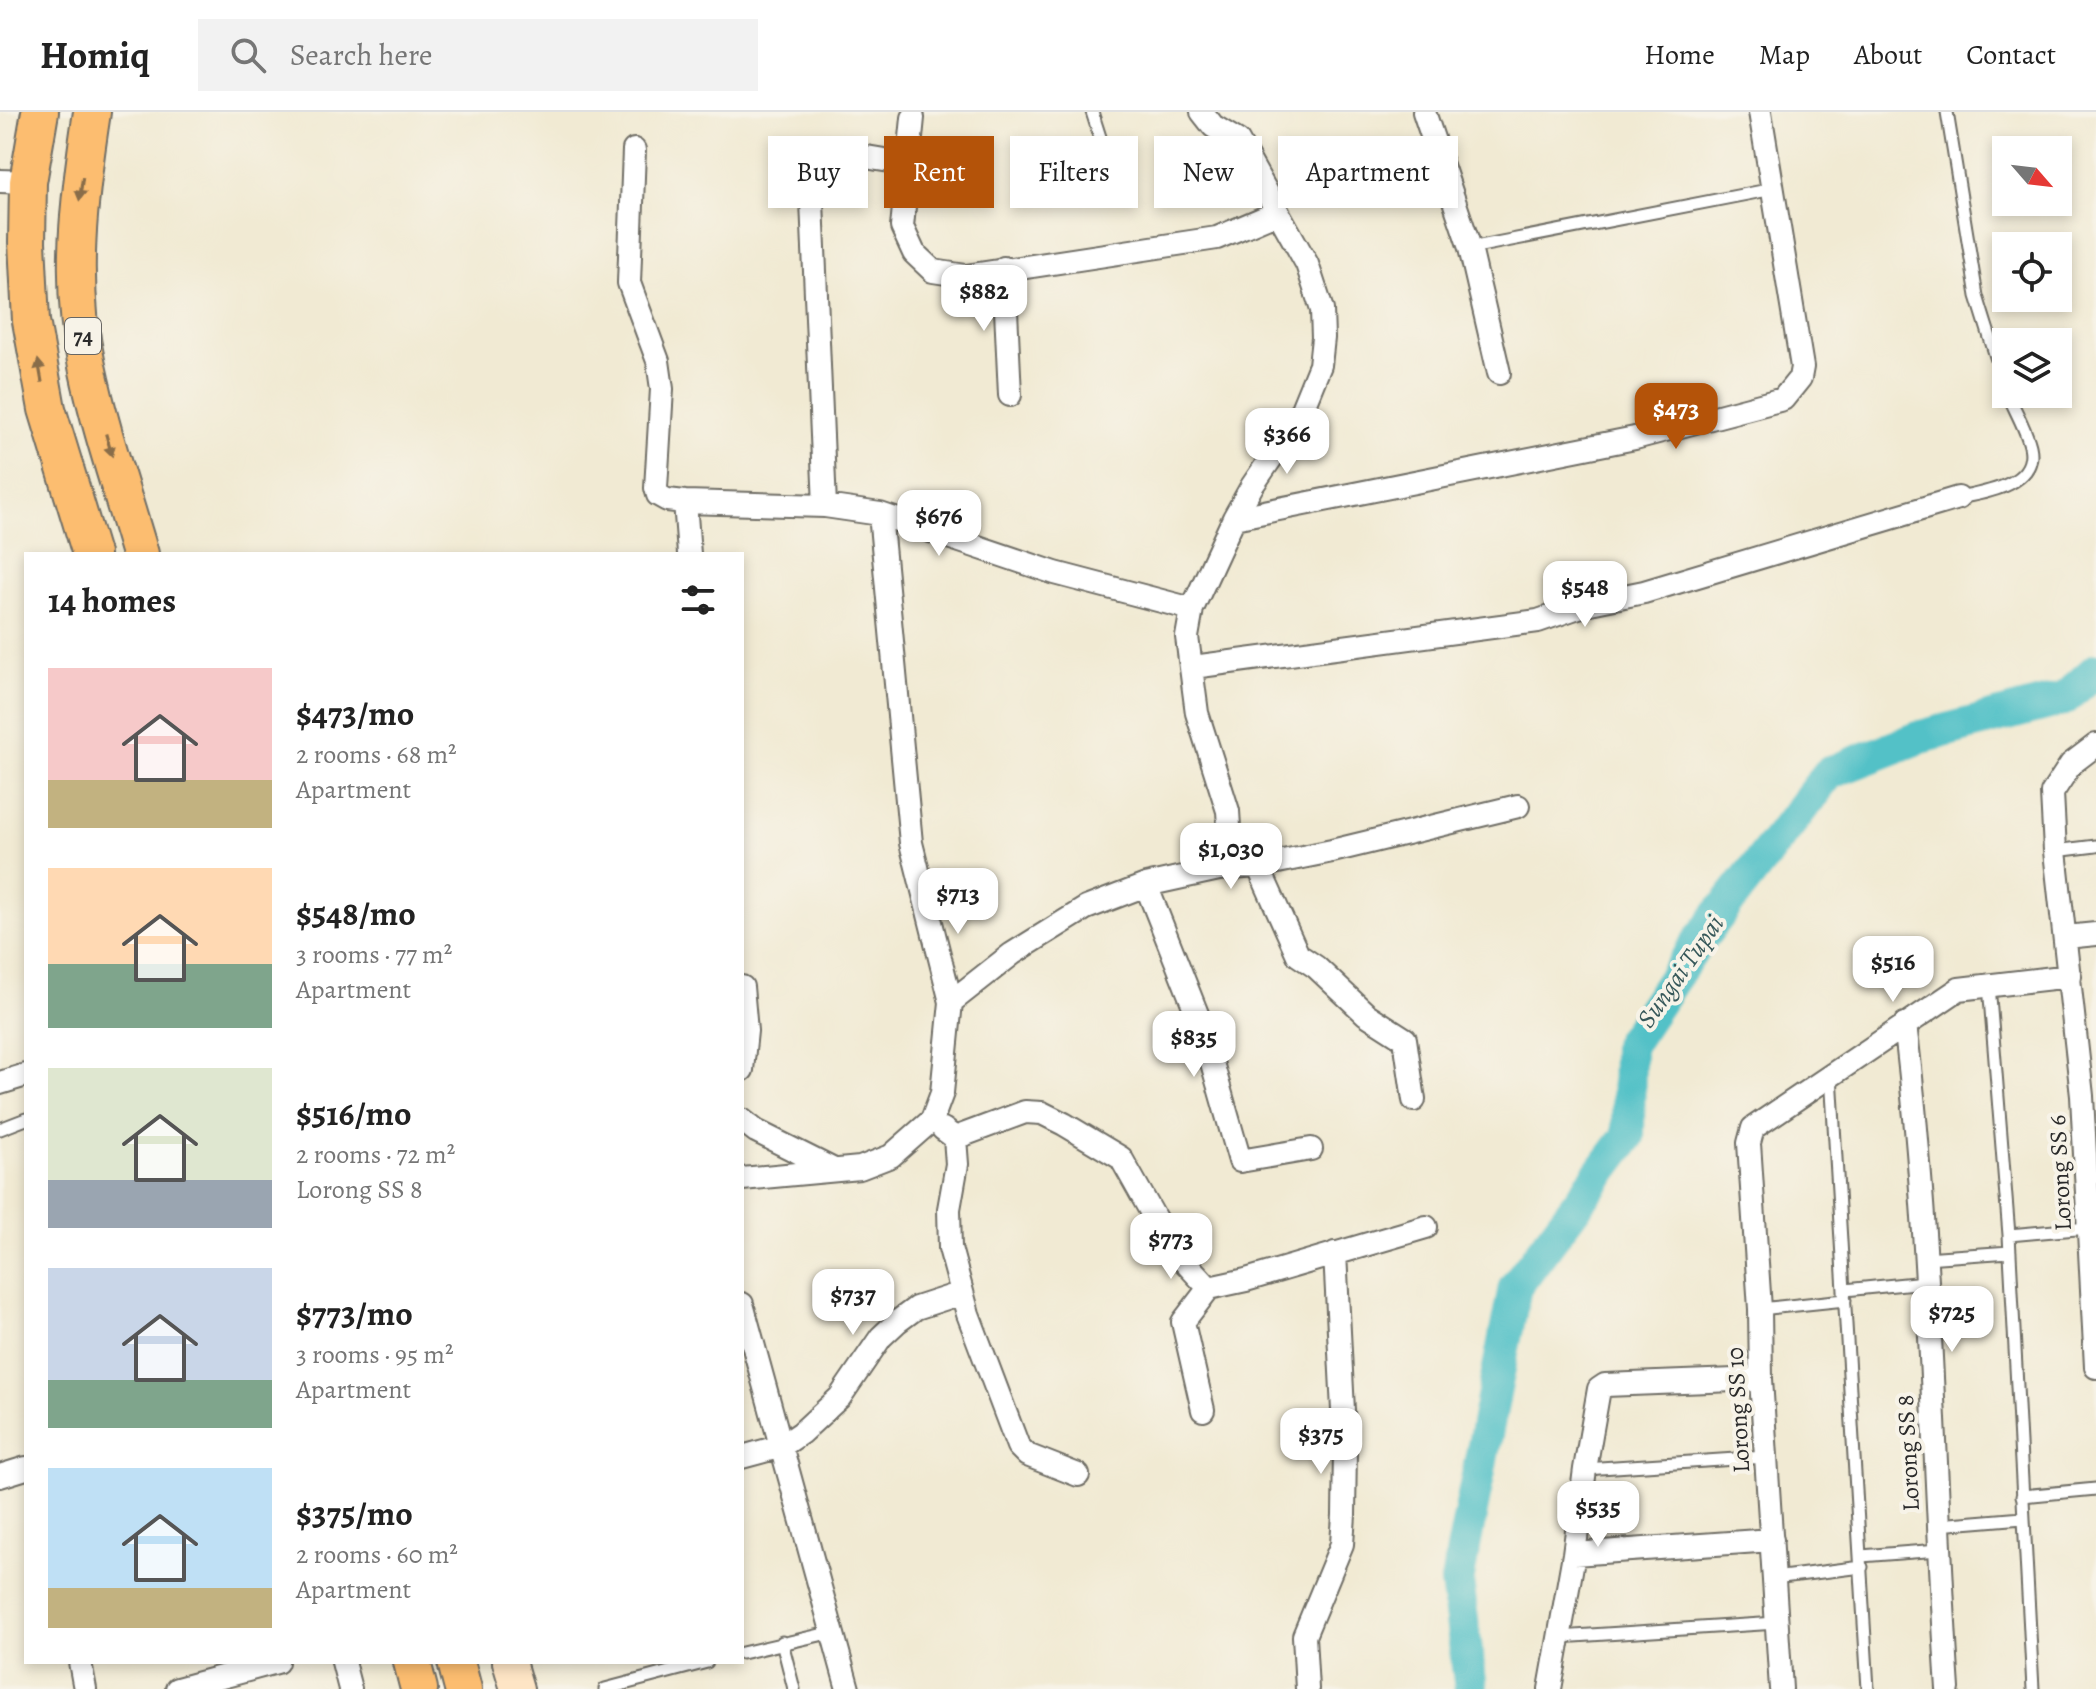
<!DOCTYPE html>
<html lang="en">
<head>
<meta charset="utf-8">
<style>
	:root { --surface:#fff; --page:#f2f2f2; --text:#222; --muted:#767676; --line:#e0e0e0; --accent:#b45309 }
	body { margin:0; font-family:Alegreya,serif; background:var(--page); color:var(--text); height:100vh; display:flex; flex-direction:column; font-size:30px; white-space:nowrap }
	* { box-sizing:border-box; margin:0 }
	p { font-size:26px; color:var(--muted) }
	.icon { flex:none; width:44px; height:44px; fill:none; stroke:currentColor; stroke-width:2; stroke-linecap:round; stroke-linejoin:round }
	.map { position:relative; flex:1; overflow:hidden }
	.drawer { position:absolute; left:24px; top:440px; width:720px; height:1112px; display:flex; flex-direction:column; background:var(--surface); border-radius:0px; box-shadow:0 4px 12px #0003 }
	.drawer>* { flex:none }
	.guide { position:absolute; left:768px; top:24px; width:760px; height:72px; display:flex; gap:16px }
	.needle { width:52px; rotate:118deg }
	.tools { position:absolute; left:1992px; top:24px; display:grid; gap:16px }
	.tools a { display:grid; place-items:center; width:80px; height:80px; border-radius:0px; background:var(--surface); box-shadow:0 4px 12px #0003; font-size:40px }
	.price { position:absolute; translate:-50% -68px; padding:0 18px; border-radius:16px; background:#fff; color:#222; font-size:26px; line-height:52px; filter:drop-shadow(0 2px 4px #0008) }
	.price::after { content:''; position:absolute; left:50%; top:48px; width:24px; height:18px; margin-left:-12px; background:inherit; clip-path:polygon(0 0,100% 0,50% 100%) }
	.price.current { background:var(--accent); color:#fff }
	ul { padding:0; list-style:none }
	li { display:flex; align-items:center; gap:24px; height:200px; padding:0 24px }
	li span { display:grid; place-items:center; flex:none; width:224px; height:160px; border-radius:0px; color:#555 }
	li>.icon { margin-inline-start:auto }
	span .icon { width:96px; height:96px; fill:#fffc; stroke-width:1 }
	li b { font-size:34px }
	h2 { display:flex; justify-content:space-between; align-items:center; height:96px; padding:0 24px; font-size:34px }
	.pill { padding:0 28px; border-radius:0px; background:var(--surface); box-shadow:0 4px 12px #0003; font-size:28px; line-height:72px }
	.pill.current { background:var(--accent); color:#fff }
	header { display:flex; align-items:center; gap:48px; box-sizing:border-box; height:112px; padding:0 40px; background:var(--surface); border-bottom:2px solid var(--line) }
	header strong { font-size:38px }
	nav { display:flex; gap:44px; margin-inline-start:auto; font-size:28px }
	.search { width:560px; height:72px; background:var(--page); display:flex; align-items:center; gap:20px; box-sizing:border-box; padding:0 28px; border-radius:0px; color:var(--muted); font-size:30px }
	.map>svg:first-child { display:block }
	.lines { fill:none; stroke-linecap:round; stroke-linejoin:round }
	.river { stroke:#52c1c7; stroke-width:34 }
	.lane-casing { stroke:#706e66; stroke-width:15 }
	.street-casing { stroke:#706e66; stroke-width:26 }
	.secondary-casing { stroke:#706e66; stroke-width:36 }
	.primary-casing { stroke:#706e66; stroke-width:40 }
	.lane { stroke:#fff; stroke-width:11 }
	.street { stroke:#fff; stroke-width:22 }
	.secondary { stroke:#fee5c5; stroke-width:32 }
	.primary { stroke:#fcbd6f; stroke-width:36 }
	.oneway { fill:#896d4a }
	.labels { text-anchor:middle; stroke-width:8; stroke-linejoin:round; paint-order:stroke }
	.shield { fill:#f7f3e8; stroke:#686764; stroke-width:2 }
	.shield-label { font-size:22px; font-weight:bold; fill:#2b2b2b }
	.street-label { font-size:24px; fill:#2b2b2b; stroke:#f7f3e8 }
	.water-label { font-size:26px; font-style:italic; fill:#37585a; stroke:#f7f3e8 }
</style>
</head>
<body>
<header>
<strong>Homiq</strong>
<div class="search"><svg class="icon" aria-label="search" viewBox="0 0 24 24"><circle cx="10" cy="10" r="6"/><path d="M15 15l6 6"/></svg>Search here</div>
<nav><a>Home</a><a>Map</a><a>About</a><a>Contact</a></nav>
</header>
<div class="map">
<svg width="2096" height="1577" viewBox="0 0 2096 1577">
	<rect width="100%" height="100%" fill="#f7f3e8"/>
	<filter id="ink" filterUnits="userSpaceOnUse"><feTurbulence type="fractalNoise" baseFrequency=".0125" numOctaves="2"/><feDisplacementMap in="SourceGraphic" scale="16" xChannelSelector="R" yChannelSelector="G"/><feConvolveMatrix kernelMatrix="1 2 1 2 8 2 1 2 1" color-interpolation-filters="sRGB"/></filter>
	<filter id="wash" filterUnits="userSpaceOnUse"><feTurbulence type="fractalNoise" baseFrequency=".006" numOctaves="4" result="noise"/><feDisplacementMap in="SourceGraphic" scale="32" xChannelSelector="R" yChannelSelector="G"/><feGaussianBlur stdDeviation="1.8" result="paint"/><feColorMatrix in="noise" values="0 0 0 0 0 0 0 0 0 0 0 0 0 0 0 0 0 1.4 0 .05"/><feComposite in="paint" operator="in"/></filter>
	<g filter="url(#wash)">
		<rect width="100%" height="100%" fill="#f1ead3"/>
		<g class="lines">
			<!-- river -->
			<path class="river" d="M1471,1577L1457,1470L1515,1175L1628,1024L1629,933L1700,827L1829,661L1921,625L2064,587L2096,558"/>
		</g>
	</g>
	<g filter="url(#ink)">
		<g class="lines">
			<defs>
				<path id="lane" d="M1092,0L1100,25
					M1947,0L1977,184L2006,277
					M1470,136L1773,77
					M1958,386C1984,381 2039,373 2030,334C2026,317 2015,299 2008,282
					M2055,739L2096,734
					M1989,873L2009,1123L2033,1577
					M1831,963L1868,1577
					M0,1017L26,1007
					M2009,1123L2088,1116
					M1925,1146L2010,1140
					M1845,1178L1925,1170
					M1760,1197L1845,1188
					M1585,1357L1766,1345
					M2022,1384L2096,1377
					M1938,1413L2023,1406
					M1861,1444L1939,1438
					M1774,1466L1862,1455
					M1559,1525L1777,1511
					M782,1530L794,1577
					M742,1541L833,1520
					M605,1577L707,1550"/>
				<path id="street" d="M1202,0L1213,14L1238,29L1307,152L1322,198L1323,226L1320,253L1298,307L1252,374L1234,406L1192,497L1187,525L1197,601L1228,699L1230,730L1219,757
					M1424,0L1470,136L1499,261
					M913,6L902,115L914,141L933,159L966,164L1217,126L1278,100
					M634,38L629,171L658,249L662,277L656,376L658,383L667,388L685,390L825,394L880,402L1055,461L1192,497
					M0,69L28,70
					M1004,156L1010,283
					M685,390L689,442
					M825,394L812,89C818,25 862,46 908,52
					M1234,406L1635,326L1783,287L1800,266L1802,255L1760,0
					M1193,555L1538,509L1590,491L1644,480L1958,386
					M2096,633L2071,652L2052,681L2055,739L2082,984L2096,1255
					M1258,754L1298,843L1316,855L1366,902L1405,927L1414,988
					M1146,773L1201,912L1240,1049L1311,1037
					M2066,825L2096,822
					M742,875L746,919L742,958
					M951,890L1012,842L1086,796L1146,773L1219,757L1258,754L1332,739L1518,694
					M1905,912C1932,1132 1933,1355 1948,1577
					M0,971L26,963
					M742,1008L756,1019L832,1057
					M943,1017L955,1026L957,1052L949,1097L950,1136L968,1202L1018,1334L1027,1343L1078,1363
					M955,1026L1025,1000L1042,1001L1064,1012L1121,1046L1171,1135L1209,1176L1246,1168L1426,1115
					M742,1067L860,1056L891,1044L932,1008L942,981L951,890L911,731L880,402
					M742,1192L848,1577
					M1203,1298L1183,1210L1209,1176
					M742,1345L782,1334L801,1321L840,1285L881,1225L897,1210L916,1196L962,1181
					M0,1364L26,1356
					M1574,1442L1772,1428
					M80,1550L85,1577
					M343,1550L350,1577
					M177,1577L277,1550
					M1307,1577L1304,1524L1342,1432L1344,1403L1345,1338L1335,1141
					M1550,1577L1574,1442L1585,1357L1599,1277L1605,1273L1761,1267
					M1781,1577L1761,1267L1760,1197L1749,1031L1753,1016L1959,877L2070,864"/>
				<path id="secondary" d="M509,1550L517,1577"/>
				<path id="primary" d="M40,0L28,70L27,130L31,209L47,297L91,442
					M92,0C79,84 68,170 87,254C100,317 122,380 140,442
					M412,1550L419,1577
					M456,1550L463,1577"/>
			</defs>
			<!-- lane casing -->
			<use href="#lane" class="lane-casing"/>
			<!-- street casing -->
			<use href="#street" class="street-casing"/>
			<!-- secondary casing -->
			<use href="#secondary" class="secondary-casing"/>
			<!-- primary casing -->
			<use href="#primary" class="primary-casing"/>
			<!-- lane -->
			<use href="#lane" class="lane"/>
			<!-- street -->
			<use href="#street" class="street"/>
			<!-- secondary -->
			<use href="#secondary" class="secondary"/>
			<!-- primary -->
			<use href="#primary" class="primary"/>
		</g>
		<!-- one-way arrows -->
		<defs><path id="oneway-solid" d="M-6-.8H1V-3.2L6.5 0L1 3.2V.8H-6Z" transform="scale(2)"/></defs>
		<g class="oneway">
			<use href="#oneway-solid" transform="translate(81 77) rotate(98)"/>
			<use href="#oneway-solid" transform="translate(40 259) rotate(-100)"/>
			<use href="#oneway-solid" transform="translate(109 333) rotate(74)"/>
		</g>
	</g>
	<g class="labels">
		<!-- shield labels -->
		<rect class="shield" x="65" y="206" width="36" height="36" rx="6"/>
		<g class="shield-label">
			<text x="83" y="232">74</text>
		</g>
		<!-- street labels -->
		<g class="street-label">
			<text transform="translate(2060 1061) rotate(-93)" y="8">Lorong SS 6</text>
			<text transform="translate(1738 1298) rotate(-93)" y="8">Lorong SS 10</text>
			<text transform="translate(1908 1341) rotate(-93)" y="8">Lorong SS 8</text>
		</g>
		<!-- water labels -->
		<g class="water-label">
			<text transform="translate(1680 859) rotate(-55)" y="9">Sungai Tupai</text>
		</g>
	</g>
</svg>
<div class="tools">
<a><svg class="needle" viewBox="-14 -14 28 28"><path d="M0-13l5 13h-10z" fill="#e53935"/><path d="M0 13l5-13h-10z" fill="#767676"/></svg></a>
<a><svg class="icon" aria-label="locate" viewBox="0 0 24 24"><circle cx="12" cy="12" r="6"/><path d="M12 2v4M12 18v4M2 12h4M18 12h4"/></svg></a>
<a><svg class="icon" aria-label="layers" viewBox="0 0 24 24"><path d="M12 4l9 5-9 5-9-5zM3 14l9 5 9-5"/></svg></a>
</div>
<b class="price" style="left:984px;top:221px">$882</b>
<b class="price current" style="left:1676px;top:339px">$473</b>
<b class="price" style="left:1287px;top:364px">$366</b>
<b class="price" style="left:939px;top:446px">$676</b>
<b class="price" style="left:1585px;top:517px">$548</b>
<b class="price" style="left:1231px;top:779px">$1,030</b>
<b class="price" style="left:958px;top:824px">$713</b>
<b class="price" style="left:1893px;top:892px">$516</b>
<b class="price" style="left:1194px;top:967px">$835</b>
<b class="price" style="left:1171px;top:1169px">$773</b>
<b class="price" style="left:853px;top:1225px">$737</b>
<b class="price" style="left:1952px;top:1242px">$725</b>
<b class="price" style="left:1321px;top:1364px">$375</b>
<b class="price" style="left:1598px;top:1437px">$535</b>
<div class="guide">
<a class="pill">Buy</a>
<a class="pill current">Rent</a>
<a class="pill">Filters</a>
<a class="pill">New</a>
<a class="pill">Apartment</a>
</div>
<section class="drawer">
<h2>14 homes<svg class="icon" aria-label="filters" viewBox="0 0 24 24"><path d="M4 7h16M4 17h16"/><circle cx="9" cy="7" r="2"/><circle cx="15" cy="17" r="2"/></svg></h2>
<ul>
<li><span style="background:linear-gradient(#f6c9c9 70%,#c2b280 0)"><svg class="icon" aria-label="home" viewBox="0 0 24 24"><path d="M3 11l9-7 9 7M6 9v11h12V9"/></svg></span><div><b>$473/mo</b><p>2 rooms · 68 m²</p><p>Apartment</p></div></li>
<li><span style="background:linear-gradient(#ffd9b3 60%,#7fa58c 0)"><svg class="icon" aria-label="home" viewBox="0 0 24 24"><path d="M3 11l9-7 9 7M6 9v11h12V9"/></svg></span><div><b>$548/mo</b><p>3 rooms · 77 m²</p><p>Apartment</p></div></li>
<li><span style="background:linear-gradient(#dfe7d0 70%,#9aa5b1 0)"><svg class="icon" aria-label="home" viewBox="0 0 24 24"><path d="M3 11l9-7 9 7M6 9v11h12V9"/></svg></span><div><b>$516/mo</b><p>2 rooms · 72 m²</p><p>Lorong SS 8</p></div></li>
<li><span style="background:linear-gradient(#c9d6e8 70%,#7fa58c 0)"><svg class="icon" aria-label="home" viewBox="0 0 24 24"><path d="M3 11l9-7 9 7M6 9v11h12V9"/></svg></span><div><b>$773/mo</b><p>3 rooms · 95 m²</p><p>Apartment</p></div></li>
<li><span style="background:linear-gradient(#bfe0f5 75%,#c2b280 0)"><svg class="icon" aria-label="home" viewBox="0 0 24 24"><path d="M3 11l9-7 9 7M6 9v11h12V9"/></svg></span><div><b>$375/mo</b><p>2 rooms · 60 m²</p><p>Apartment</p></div></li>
</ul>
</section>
</div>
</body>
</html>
